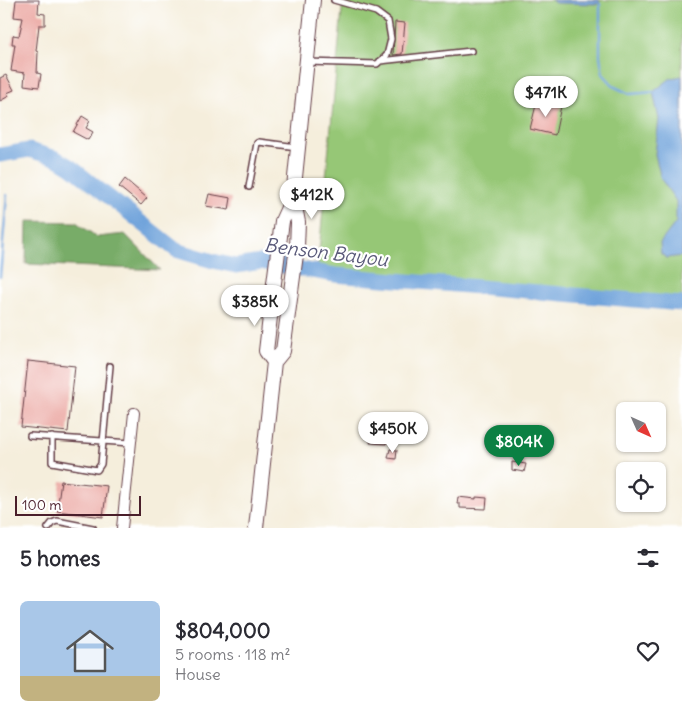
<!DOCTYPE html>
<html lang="en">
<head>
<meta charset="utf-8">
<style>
	:root { --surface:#fff; --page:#f7f7f7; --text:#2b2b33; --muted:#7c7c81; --accent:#0b8043 }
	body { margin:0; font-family:Delius,sans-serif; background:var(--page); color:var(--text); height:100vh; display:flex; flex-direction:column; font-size:19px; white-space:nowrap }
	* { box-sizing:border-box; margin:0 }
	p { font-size:16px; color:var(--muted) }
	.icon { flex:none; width:28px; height:28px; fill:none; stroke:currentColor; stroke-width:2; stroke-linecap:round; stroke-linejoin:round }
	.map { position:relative; height:528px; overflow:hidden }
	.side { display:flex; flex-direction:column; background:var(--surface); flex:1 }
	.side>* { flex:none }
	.needle { width:32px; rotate:135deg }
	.fabs { position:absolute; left:616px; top:402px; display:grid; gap:10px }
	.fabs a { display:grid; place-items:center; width:50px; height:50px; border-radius:8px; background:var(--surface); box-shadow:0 1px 4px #0004; font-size:25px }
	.scale { position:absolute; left:15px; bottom:12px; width:126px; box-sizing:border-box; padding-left:5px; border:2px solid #4a1f2b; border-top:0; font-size:14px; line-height:18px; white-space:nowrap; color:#4a1f2b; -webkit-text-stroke:4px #fff; paint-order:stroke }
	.price { position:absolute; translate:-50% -42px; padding:0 11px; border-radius:18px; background:#fff; color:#222; font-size:16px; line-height:32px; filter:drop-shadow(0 1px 2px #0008) }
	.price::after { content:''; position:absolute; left:50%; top:30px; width:15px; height:11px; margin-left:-8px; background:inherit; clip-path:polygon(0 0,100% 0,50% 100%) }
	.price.current { background:var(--accent); color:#fff }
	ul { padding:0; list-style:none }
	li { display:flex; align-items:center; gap:15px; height:125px; padding:0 20px }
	li span { display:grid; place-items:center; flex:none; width:140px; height:100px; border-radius:8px; color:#555 }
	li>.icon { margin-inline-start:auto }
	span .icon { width:60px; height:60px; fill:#fffc; stroke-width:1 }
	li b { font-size:21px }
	h2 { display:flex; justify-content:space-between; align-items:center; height:60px; padding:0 20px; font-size:21px }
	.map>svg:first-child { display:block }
	.green { fill:#96c776; stroke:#707350 }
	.forest { fill:#78ac67; stroke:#616649 }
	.water { fill:#6ea2da; stroke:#5c6082 }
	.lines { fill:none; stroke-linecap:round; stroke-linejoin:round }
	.stream { stroke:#6ea2da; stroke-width:2.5 }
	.river { stroke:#6ea2da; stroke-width:15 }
	.building { fill:#eba7a2 }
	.service-casing { stroke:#643e46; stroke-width:8 }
	.minor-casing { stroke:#643e46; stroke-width:12 }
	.secondary-casing { stroke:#643e46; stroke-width:16 }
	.service { stroke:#fff; stroke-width:5 }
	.minor { stroke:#fff; stroke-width:10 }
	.secondary { stroke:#fff; stroke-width:14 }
	.labels { text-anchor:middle; stroke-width:4.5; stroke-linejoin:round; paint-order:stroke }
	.water-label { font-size:19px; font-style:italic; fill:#5a5a7a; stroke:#fff }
</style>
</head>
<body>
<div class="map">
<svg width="682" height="528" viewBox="0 0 682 528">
	<rect width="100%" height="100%" fill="#fff"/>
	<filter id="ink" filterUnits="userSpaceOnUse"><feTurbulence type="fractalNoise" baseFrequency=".02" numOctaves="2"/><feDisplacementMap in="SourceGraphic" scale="10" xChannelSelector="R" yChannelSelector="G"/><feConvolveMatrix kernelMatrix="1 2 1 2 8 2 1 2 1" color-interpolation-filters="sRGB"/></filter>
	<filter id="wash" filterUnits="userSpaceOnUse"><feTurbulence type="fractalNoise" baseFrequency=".0096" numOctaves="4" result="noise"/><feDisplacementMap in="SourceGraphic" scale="20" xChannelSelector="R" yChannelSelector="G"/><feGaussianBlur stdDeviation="1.12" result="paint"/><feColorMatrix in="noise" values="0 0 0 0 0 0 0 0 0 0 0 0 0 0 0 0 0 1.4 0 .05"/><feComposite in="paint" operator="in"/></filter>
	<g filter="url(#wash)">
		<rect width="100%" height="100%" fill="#f5eedc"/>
		<!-- green -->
		<path class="green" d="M343,0H682V302L317,272Z"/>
		<!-- forest -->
		<path class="forest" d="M27,221L76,222L97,237L125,234L160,270L26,264Z"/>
		<!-- water -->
		<path class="water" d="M551,0H599L600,4L555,3Z
			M682,76V256L667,258L661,254L660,243L676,222V201L661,179L655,154L659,119L653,92L671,78Z"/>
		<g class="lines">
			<!-- stream -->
			<path class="stream" d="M600,4V56L603,74L615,87L630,94L653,92
				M0,277L7,195"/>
			<!-- river -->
			<path class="river" d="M0,155L29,150L56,158L71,167L176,250L213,261L236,266L261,262L335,275L682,304"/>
		</g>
		<g id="blocks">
			<!-- building -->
			<path class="building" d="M16,0H39L38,13L45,14V25H39L36,51L38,52L37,73L41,74L39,87L24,85L25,73L11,71L15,44H12L13,35L19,36L23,18L14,17Z
				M395,22L405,23L402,54L393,55Z
				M6,75L14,90L7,93L9,96L0,101V78Z
				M537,101L561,106L555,135L530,129Z
				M82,116L90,121L86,128L93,132L88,140L73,132Z
				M125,179L147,198L141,205L119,187Z
				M209,194L231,198L229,210L206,206Z
				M28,361L75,366L68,432L21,427Z
				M372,427L387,428L386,444L370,443Z
				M390,449L397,450L396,459L388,458Z
				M512,462L526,464L524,472L512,470Z
				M61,481L107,486L103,517L57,511Z
				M458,497L476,499V497L487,498L486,509L460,508V504H457Z"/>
		</g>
	</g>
	<g filter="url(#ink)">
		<use href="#blocks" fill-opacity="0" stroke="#643e46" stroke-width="1"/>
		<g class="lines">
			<defs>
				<path id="service" d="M380,61L471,51
					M307,62L377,64L387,55L391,39L388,21L376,12L334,0
					M249,187L257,143L259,142L297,147
					M30,436L131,443
					M52,437V462L97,470L101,464L110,366
					M48,528L52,523L57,521L93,528"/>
				<path id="minor" d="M122,528L134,413"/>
				<path id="secondary" d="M274,362L266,351L274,283L282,221L293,197L313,0
					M256,528L274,362L283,351L297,247L298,222L293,197"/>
			</defs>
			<!-- service casing -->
			<use href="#service" class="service-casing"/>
			<!-- minor casing -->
			<use href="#minor" class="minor-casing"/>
			<!-- secondary casing -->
			<use href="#secondary" class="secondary-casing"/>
			<!-- service -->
			<use href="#service" class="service"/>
			<!-- minor -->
			<use href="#minor" class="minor"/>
			<!-- secondary -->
			<use href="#secondary" class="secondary"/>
		</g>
	</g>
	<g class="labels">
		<!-- water labels -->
		<g class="water-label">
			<text transform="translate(326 252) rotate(7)" y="7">Benson Bayou</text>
		</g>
	</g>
</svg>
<div class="fabs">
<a><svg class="needle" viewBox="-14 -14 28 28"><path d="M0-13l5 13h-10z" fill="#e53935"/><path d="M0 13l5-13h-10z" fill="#7c7c81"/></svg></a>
<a><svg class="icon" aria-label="locate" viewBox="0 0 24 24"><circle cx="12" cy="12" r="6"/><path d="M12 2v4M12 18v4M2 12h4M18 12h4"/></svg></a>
</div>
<div class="scale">100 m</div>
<b class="price" style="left:546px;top:118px">$471K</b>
<b class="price" style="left:312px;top:220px">$412K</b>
<b class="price" style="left:255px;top:327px">$385K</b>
<b class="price" style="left:393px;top:454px">$450K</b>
<b class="price current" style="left:519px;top:467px">$804K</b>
</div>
<section class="side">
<h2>5 homes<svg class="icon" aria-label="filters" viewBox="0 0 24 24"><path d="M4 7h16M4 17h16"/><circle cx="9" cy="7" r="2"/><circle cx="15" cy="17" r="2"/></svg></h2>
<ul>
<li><span style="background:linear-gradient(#a9c7e8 75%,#c2b280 0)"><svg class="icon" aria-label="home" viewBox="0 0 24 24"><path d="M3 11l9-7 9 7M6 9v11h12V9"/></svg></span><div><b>$804,000</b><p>5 rooms · 118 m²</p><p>House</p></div><svg class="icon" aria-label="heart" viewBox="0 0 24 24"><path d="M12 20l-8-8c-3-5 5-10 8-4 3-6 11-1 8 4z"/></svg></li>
</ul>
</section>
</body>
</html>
